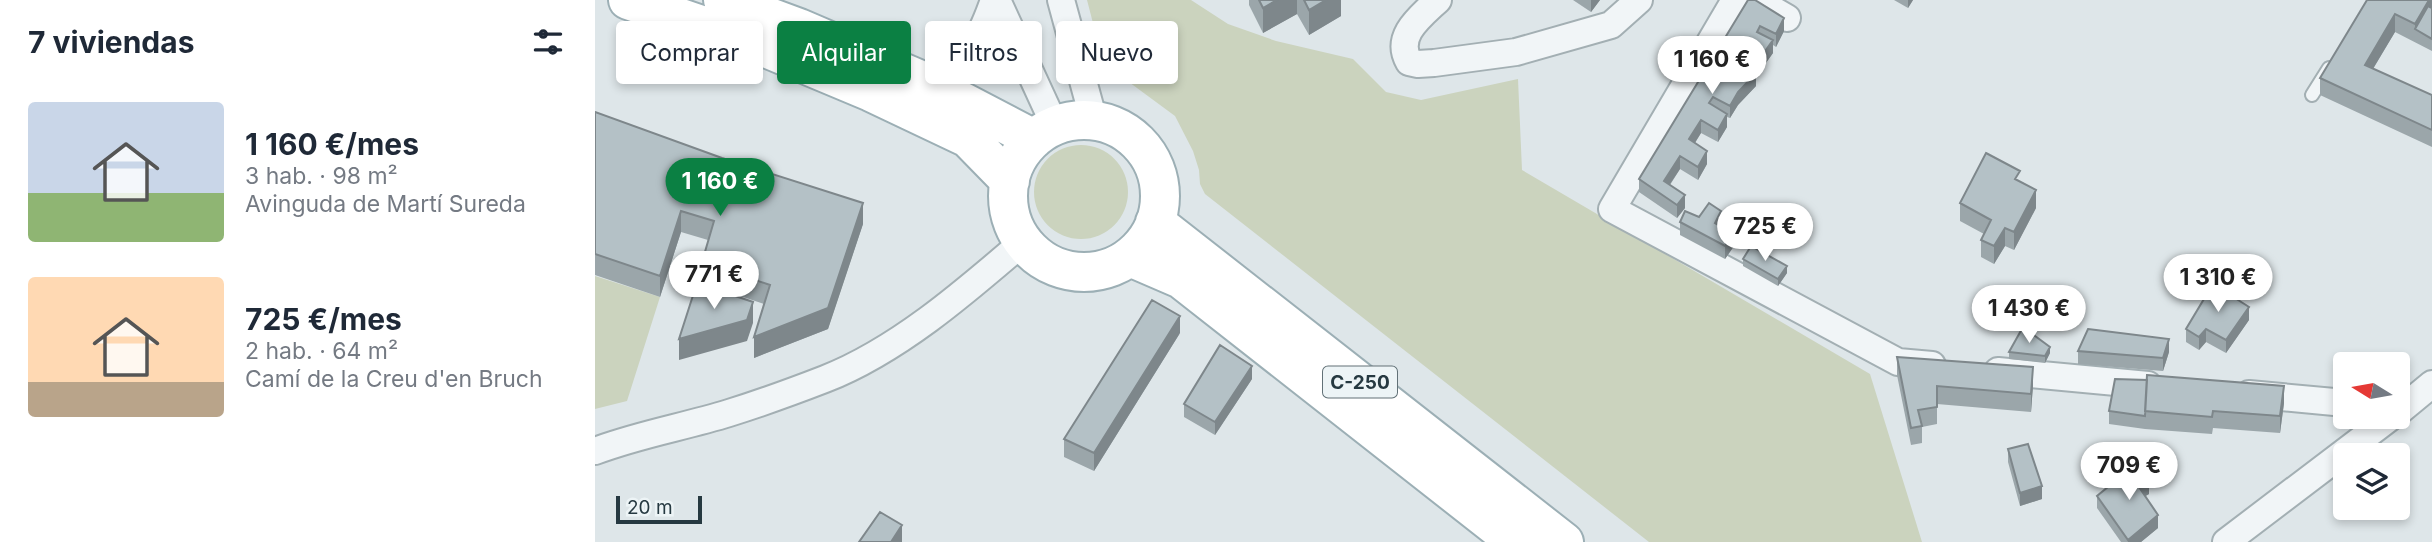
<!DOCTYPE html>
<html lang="es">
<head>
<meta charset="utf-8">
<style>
	:root { --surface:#fff; --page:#f2f2f3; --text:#1f2937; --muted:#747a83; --accent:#0b8043 }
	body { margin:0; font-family:Inter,sans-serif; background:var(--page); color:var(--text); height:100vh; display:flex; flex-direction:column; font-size:26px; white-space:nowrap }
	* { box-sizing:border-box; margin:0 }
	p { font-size:23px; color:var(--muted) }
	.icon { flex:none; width:38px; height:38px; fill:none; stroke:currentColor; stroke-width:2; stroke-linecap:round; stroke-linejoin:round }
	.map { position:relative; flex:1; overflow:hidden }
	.side { display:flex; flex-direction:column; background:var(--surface); width:595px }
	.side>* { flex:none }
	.banner { position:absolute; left:21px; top:21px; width:665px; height:63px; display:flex; gap:14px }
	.needle { width:46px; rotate:281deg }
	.fabs { position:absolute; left:1738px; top:352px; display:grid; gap:14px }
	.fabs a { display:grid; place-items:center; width:77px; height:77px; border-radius:7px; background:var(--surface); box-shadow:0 4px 10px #0003; font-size:35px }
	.scale { position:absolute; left:21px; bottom:18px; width:86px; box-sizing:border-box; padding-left:7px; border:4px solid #263941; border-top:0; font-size:19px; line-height:24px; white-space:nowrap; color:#263941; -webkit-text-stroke:5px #edf4f6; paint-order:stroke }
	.price { position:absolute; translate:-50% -60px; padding:0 16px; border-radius:24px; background:#fff; color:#222; font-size:23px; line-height:46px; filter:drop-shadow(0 2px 4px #0008) }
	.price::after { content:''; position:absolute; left:50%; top:42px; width:21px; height:16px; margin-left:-10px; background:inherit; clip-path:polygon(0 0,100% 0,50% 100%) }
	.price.current { background:var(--accent); color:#fff }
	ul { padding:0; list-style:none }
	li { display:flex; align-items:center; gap:21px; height:175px; padding:0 28px }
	li span { display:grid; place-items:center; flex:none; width:196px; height:140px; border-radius:7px; color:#555 }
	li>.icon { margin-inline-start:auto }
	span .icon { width:84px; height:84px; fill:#fffc; stroke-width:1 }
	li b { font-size:30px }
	h2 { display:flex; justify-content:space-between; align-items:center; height:84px; padding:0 28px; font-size:30px }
	.chip { padding:0 24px; border-radius:7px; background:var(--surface); box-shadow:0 4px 10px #0003; font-size:24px; line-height:63px }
	.chip.current { background:var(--accent); color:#fff }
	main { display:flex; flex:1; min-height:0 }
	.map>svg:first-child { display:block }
	.green { fill:#cbd3be }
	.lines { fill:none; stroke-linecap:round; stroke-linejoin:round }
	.service-casing { stroke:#a3afb3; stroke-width:16 }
	.minor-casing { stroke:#a3afb3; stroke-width:30 }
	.primary-casing { stroke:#9cafb5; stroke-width:42 }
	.service { stroke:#f1f5f7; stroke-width:12 }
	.minor { stroke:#f1f5f7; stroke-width:26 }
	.primary { stroke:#fff; stroke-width:38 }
	.wall { fill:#9ba6aa }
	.shaded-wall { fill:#7e878b }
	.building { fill:#b4c1c6; stroke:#7e878b; stroke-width:2 }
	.labels { text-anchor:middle; stroke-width:5; stroke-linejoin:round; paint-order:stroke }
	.shield { fill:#edf4f6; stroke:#627177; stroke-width:2 }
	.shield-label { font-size:19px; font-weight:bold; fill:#263941 }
</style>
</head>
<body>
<main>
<section class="side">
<h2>7 viviendas<svg class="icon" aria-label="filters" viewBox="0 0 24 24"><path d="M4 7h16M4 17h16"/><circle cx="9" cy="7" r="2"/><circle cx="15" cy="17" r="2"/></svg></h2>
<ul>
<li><span style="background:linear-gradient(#c9d6e8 65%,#8fb573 0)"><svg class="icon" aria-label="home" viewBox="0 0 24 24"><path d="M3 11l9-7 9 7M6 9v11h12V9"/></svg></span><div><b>1 160 €/mes</b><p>3 hab. · 98 m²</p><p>Avinguda de Martí Sureda</p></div></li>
<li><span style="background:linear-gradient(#ffd9b3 75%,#b9a48a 0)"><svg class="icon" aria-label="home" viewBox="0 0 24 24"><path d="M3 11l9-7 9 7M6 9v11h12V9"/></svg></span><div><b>725 €/mes</b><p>2 hab. · 64 m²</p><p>Camí de la Creu d'en Bruch</p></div></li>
</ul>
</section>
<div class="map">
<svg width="1837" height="542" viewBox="0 0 1837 542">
	<rect width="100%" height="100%" fill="#dee6e9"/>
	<!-- green -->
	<path class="green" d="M492,0H596L633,24L681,41L758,59L791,92L826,100L923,79L927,170L1275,374L1327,542H1054L610,194L605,184L604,170L598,151L580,116L523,74L506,54Z
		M439 192a47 47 0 1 1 94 0a47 47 0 1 1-94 0Z
		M0,276L65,297L32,401L0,409Z"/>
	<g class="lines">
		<defs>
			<path id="service" d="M1717,95L1734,68"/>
			<path id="minor" d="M402,0L460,126
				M466,0L499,121
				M843,0C825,17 799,36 814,62L823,64L839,63L921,52L1016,25L1044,0
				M1140,0L1017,209L1303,362L1337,365
				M1161,0L1192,18
				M330,82C374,56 382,49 399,0
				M1403,371L1553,385
				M1654,394L1750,403
				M1802,413L1837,384
				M0,451C45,434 89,427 134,413C166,403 199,391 230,379C302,351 370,292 428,242
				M1631,542L1797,416"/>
			<path id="primary" d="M33,0L159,43L276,92L373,138L415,181
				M128,0L204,28L330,82L439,139
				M413 196a76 76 0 1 1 152 0a76 76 0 1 1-152 0Z
				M560,222L969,542
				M535,257L586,279L921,542"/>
		</defs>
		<!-- service casing -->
		<use href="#service" class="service-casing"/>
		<!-- minor casing -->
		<use href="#minor" class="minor-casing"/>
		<!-- primary casing -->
		<use href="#primary" class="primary-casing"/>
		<!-- service -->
		<use href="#service" class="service"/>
		<!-- minor -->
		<use href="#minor" class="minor"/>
		<!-- primary -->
		<use href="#primary" class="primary"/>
	</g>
	<!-- wall -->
	<path class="wall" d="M654,0H746V16L714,35L702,14L668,33L654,5Z
		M978,0H1005L996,12Z
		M1153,0L1189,31L1181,47L1178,45V53L1168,67L1151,61L1149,65L1161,86L1143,105L1135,118L1132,117V127L1123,142L1106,133L1100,143L1112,164L1103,180L1085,169L1075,185L1090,208L1082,218L1044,192V179Z
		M1299,0H1318L1313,8Z
		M1772,0H1837V51L1800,32L1778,69L1837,95V147L1725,95V78Z
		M0,112L268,224L233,329L159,358L169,304L107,283V262L113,240L86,232L65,297L0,275Z
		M1425,181L1441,208L1419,250L1410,246L1399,264L1386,257V240L1389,234L1365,221V203Z
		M1104,217L1126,224L1125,225L1139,246L1130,259L1085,235V222Z
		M1148,259L1192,273L1183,286L1148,266Z
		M1654,320L1631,353L1611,342L1604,350L1591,342V329Z
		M585,333L499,471L469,457V439Z
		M1483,351L1574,352L1568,371L1483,364Z
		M1414,352L1455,353L1450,363L1414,359Z
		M1302,357L1438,385L1436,412L1342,404V424L1327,427V443L1316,445L1302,375Z
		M657,379L620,435L589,417V404Z
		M1689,403L1685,433L1618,428L1617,434L1550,429L1514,424V411Z
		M1413,449L1447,499L1425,506L1413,462Z
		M1554,494L1550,496L1563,528L1546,542H1526L1502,508V496Z"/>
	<!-- shaded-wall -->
	<path class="shaded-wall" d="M682,0H702V14L668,33V8Z
		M731,0H746V16L714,35V10Z
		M996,0H1005L996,12Z
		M1313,0H1318L1313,8Z
		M1834,0H1837V13L1820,29V24Z
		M1800,14V32L1770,82V65Z
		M1189,18V31L1181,47V34Z
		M1178,40V53L1168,67V54Z
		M1151,48V61L1144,75V63Z
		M1161,73V86L1143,105L1135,118V106L1143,92Z
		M1132,114V127L1123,142V130Z
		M1106,120V133L1094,152V139Z
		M1112,151V164L1103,180V167Z
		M1085,156V169L1069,193V181Z
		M1441,190V208L1419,250V232Z
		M1090,195V208L1082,218V205Z
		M268,203V224L233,329L159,358V337Z
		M86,211V232L65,297V276Z
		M1126,211V224L1120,235V223Z
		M1410,228V246L1399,264V246Z
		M1139,234V246L1130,259V246Z
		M1192,266V273L1183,286V279Z
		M158,302V323L152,341L84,360V339Z
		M1654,307V320L1631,353V340Z
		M585,316V333L499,471V453Z
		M1611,329V342L1604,350V337Z
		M1574,339V352L1568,371V358Z
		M1455,347V353L1450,363V356Z
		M657,366V379L620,435V422Z
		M1438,367V385L1436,412V394Z
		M1689,386V403L1685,433V416Z
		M1554,481V494L1544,500V487Z
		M1447,486V499L1425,506V493Z
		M1563,515V528L1546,542H1533V540Z
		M307,525V542H296Z"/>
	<!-- building -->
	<path class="building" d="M664,0H682L668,8Z
		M709,0H731L714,10Z
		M1153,0H1160L1189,18L1181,34L1165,26L1162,32L1178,40L1168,54L1151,48L1144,63L1161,73L1143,92L1135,106L1118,97L1114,103L1132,114L1123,130L1106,120L1094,139L1112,151L1103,167L1085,156L1069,181L1090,195L1082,205L1044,179Z
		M1772,0H1834L1820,24L1800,14L1770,65L1837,95V130L1725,78Z
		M1833,6L1837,8V39L1820,29Z
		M0,112L127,158L268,203L233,308L159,337L175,285L107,262L119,221L86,211L65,276L0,254Z
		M1391,153L1425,171L1420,179L1441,190L1419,232L1410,228L1399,246L1386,240L1396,220L1365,203Z
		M1114,203L1126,211L1120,223L1139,234L1130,246L1085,222L1090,211L1104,217Z
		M1156,246L1192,266L1183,279L1148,259Z
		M102,283L158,302L152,320L84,339Z
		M1618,284L1654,307L1631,340L1611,329L1604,337L1591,329Z
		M557,300L585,316L499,453L469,439Z
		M1428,327L1455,347L1450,356L1414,352Z
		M1493,329L1574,339L1568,358L1483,351Z
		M625,345L657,366L620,422L589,404Z
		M1302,357L1438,367L1436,394L1342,386V407L1323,410L1327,426L1316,428Z
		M1552,375L1689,386L1685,416L1618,411L1617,417L1550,411Z
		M1520,379L1552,380L1550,416L1514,411Z
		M1433,444L1447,486L1425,493L1413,449Z
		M1541,464L1554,481L1544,487L1563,515L1533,540L1502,496Z
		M285,512L307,525L296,542H264Z"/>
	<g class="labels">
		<!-- shield labels -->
		<rect class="shield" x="728" y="366.5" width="74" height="31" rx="5"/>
		<g class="shield-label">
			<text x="765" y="389">C-250</text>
		</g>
	</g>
</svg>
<div class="fabs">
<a><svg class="needle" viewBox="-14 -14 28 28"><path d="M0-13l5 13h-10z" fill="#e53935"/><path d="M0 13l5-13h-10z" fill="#747a83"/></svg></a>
<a><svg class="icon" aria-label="layers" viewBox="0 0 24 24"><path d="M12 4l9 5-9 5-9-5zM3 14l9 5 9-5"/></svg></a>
</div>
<div class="scale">20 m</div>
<b class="price" style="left:1117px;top:96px">1 160 €</b>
<b class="price current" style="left:125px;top:218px">1 160 €</b>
<b class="price" style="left:1170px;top:263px">725 €</b>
<b class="price" style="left:119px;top:311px">771 €</b>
<b class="price" style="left:1623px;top:314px">1 310 €</b>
<b class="price" style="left:1434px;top:345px">1 430 €</b>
<b class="price" style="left:1534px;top:502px">709 €</b>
<div class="banner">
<a class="chip">Comprar</a>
<a class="chip current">Alquilar</a>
<a class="chip">Filtros</a>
<a class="chip">Nuevo</a>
</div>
</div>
</main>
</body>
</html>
